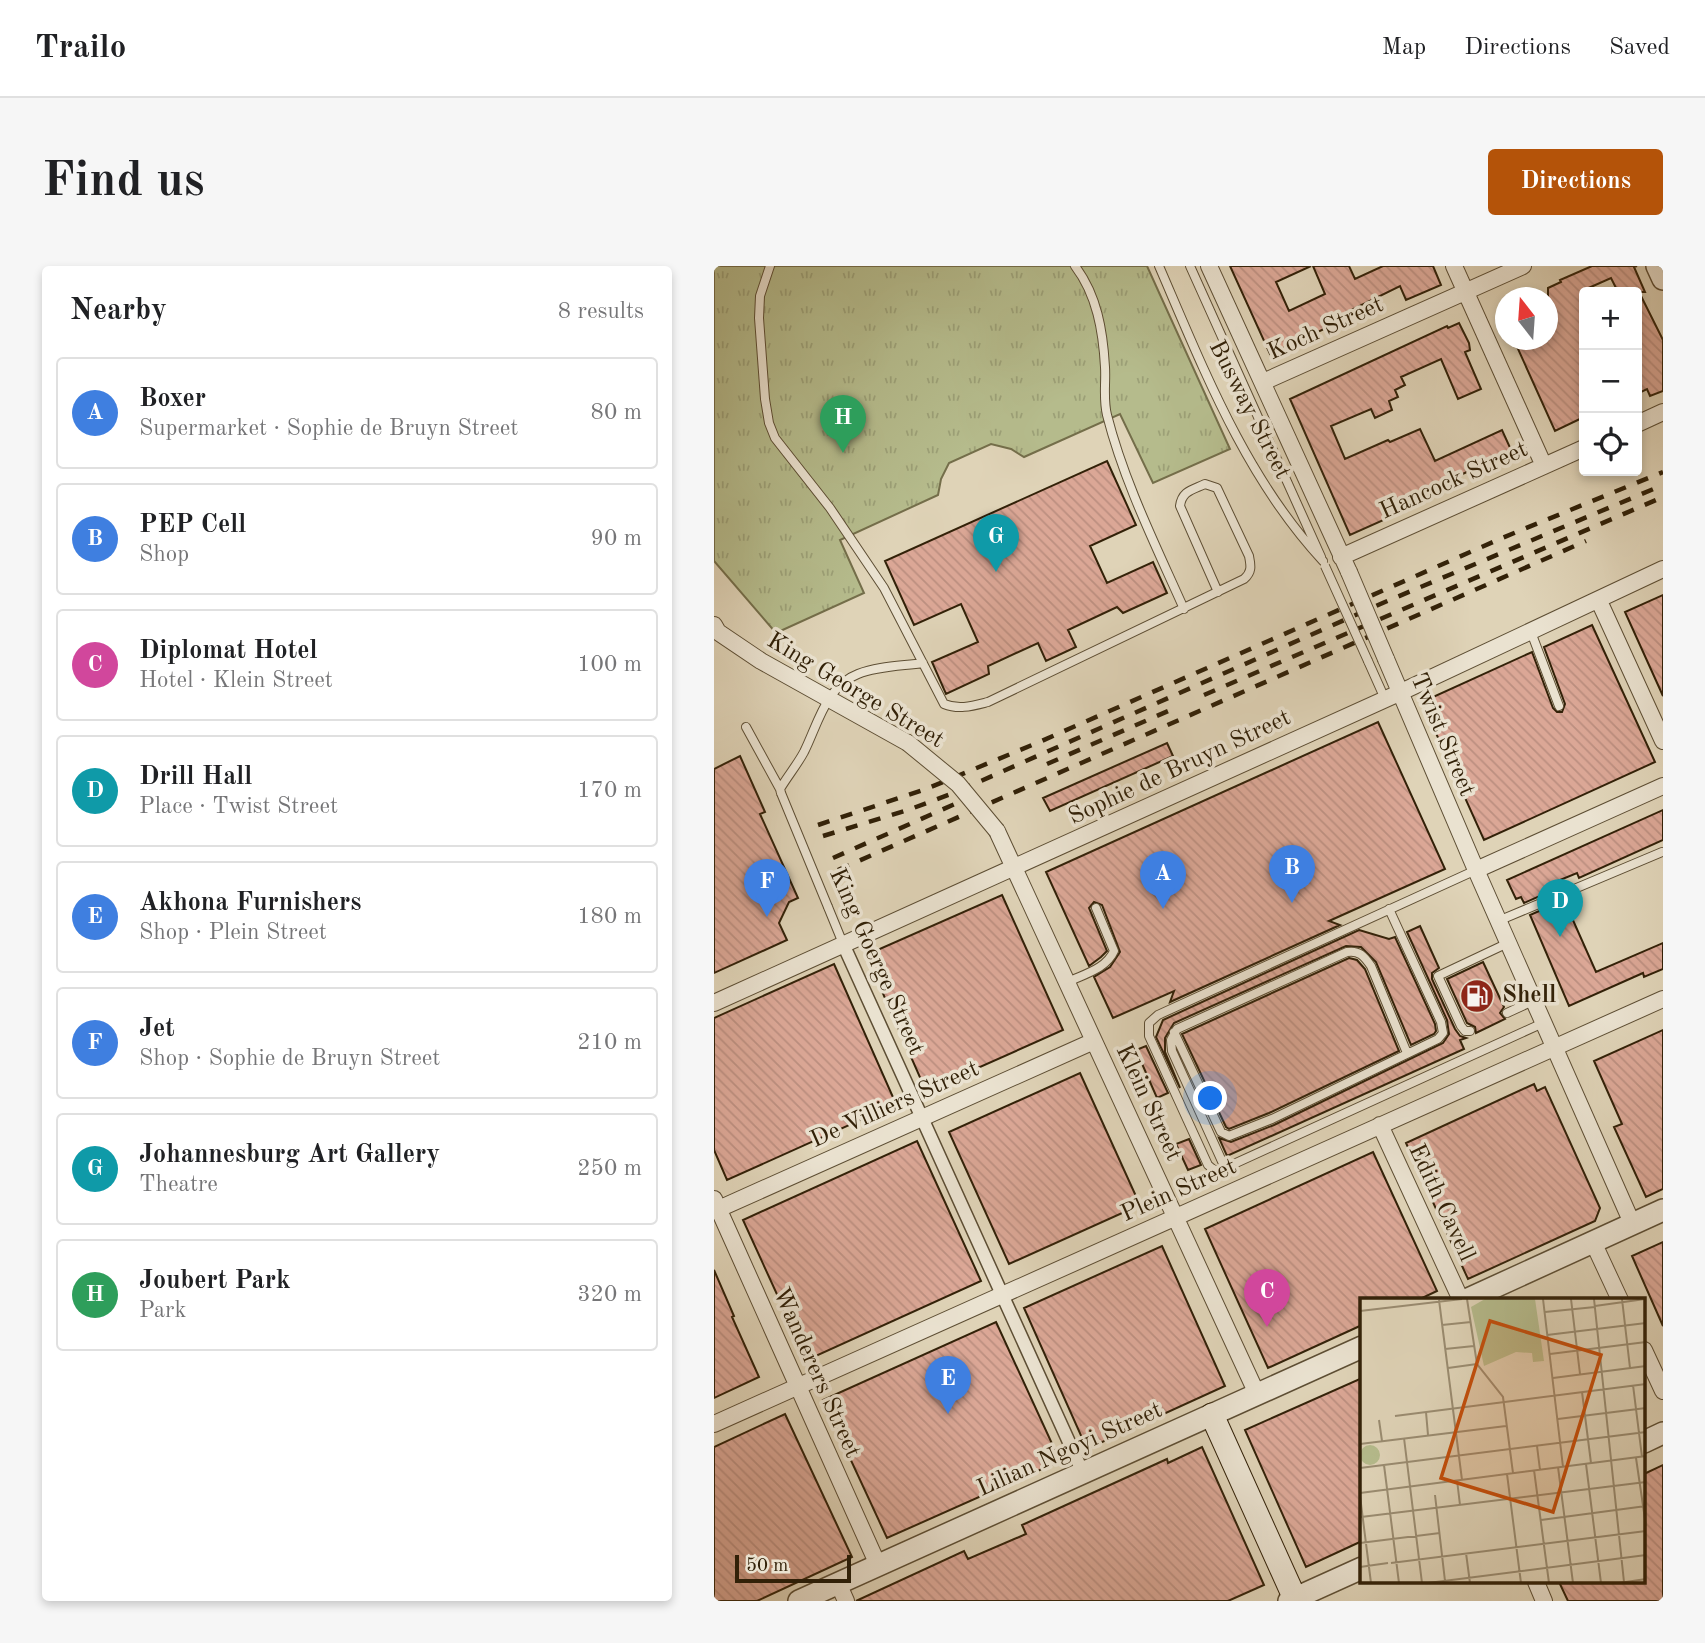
<!DOCTYPE html>
<html lang="en">
<head>
<meta charset="utf-8">
<style>
	body { margin:0; font-family:"Old Standard TT",serif; background:#f6f6f6; color:#202124 }
	.controls { position:absolute; right:21px; top:21px; display:grid; overflow:hidden; border-radius:7px; box-shadow:0 4px 10px #0003 }
	.controls button { width:63px; height:63px; display:grid; place-items:center; padding:0; border:0; border-bottom:2px solid #e0e0e0; background:#fff; color:#202124; font:35px sans-serif }
	.compass { position:absolute; left:781px; top:21px; width:63px; height:63px; border-radius:50%; background:#fff; box-shadow:0 4px 10px #0003; rotate:343deg }
	.scale { position:absolute; left:21px; bottom:18px; width:116px; box-sizing:border-box; padding-left:7px; border:4px solid #322108; border-top:0; font-size:19px; line-height:24px; white-space:nowrap; color:#322108; -webkit-text-stroke:5px #eae2d0; paint-order:stroke }
	.you { position:absolute; left:497px; top:833px; width:24px; height:24px; margin:-18px; border:5px solid #fff; border-radius:50%; background:#1a73e8; box-shadow:0 0 0 10px #1a73e833 }
	.badge { display:grid; place-items:center; width:46px; height:46px; border-radius:50%; background:#b45309; color:#fff; font-size:23px; font-weight:700 }
	.pin { position:absolute; translate:-50% -58px; filter:drop-shadow(0 2px 4px #0008) }
	.pin::after { content:''; position:absolute; top:37px; width:24px; height:21px; background:inherit; clip-path:polygon(0 0,100% 0,50% 100%) }
	.list { margin:0; padding:0; list-style:none }
	h2 { display:flex; justify-content:space-between; align-items:center; height:91px; margin:0; padding:0 28px; font-size:30px }
	h2 small { font-size:23px; font-weight:400; color:#757577 }
	.list li { display:grid; grid-template-columns:46px 1fr auto; gap:21px; align-items:center; box-sizing:border-box; height:112px; margin:0 14px 14px; padding:0 14px; border:2px solid #e0e0e0; border-radius:7px }
	.list b { display:block; font-size:26px; white-space:nowrap }
	.list p { margin:0; font-size:23px; white-space:nowrap; color:#757577 }
	.list em { font-size:23px; font-style:normal; color:#757577 }
	.icon { flex:none; width:38px; height:38px; fill:none; stroke:currentColor; stroke-width:2; stroke-linecap:round; stroke-linejoin:round }
	.map { position:relative; flex:none; width:949px; height:1335px; overflow:hidden; border-radius:7px }
	header { display:flex; align-items:center; gap:42px; box-sizing:border-box; height:98px; padding:0 35px; background:#fff; border-bottom:2px solid #e0e0e0 }
	header strong { font-size:33px }
	nav { display:flex; gap:38px; margin-inline-start:auto; font-size:24px }
	.intro { display:flex; align-items:center; justify-content:space-between; box-sizing:border-box; height:168px; padding:0 42px }
	h1 { margin:0; font-size:49px }
	.button { padding:18px 32px; border-radius:7px; background:#b45309; color:#fff; font-size:24px; font-weight:700 }
	main { display:flex; gap:42px; padding:0 42px }
	aside { flex:1; background:#fff; border-radius:7px; box-shadow:0 4px 10px #0003 }
	.map>svg:first-child { display:block }
	.park { fill:url(#park-tufts); stroke:#746e4a; stroke-width:2 }
	.building { fill:url(#building-back-hatch); stroke:#322108; stroke-width:2 }
	.lines { fill:none; stroke-linecap:round; stroke-linejoin:round }
	.service-casing { stroke:#5d4e34; stroke-width:10 }
	.pedestrian-casing { stroke:#5d4e34; stroke-width:15 }
	.minor-casing { stroke:#5d4e34; stroke-width:18 }
	.tertiary-casing { stroke:#5d4e34; stroke-width:24 }
	.secondary-casing { stroke:#322108; stroke-width:25 }
	.service { stroke:#eae2d0; stroke-width:8 }
	.pedestrian { stroke:#eae2d0; stroke-width:12 }
	.minor { stroke:#eae2d0; stroke-width:16 }
	.tertiary { stroke:#eae2d0; stroke-width:21 }
	.secondary { stroke:#eae2d0; stroke-width:23 }
	.rail { stroke:#322108; stroke-width:4.5; stroke-dasharray:12 12; stroke-linecap:butt }
	.service-bridge-casing { stroke:#5d4e34; stroke-width:10; stroke-linecap:butt }
	.minor-bridge-casing { stroke:#5d4e34; stroke-width:18; stroke-linecap:butt }
	.service-bridge { stroke:#eae2d0; stroke-width:8 }
	.minor-bridge { stroke:#eae2d0; stroke-width:16 }
	.labels { text-anchor:middle; dominant-baseline:central; stroke-width:7; stroke-linejoin:round; paint-order:stroke }
	.street-label { font-size:24px; fill:#322108; stroke:#eae2d0 }
	.poi-label { font-size:24px; font-weight:bold; fill:#322108; stroke:#eae2d0; text-anchor:start }
	.inset-road { fill:none; stroke:#9a8c71; stroke-width:2 }
	.view { fill:#c44e0b; fill-opacity:0.15; stroke:#c44e0b; stroke-width:3.5 }
	.inset-edge { fill:none; stroke:#322108; stroke-width:3.5 }
</style>
</head>
<body>
<header>
<strong>Trailo</strong>
<nav><a>Map</a><a>Directions</a><a>Saved</a></nav>
</header>
<div class="intro"><h1>Find us</h1><a class="button">Directions</a></div>
<main>
<aside>
<h2>Nearby<small>8 results</small></h2>
<ul class="list">
<li><span class="badge" style="background:#3f7fe0">A</span><div><b>Boxer</b><p>Supermarket · Sophie de Bruyn Street</p></div><em>80 m</em></li>
<li><span class="badge" style="background:#3f7fe0">B</span><div><b>PEP Cell</b><p>Shop</p></div><em>90 m</em></li>
<li><span class="badge" style="background:#d1479c">C</span><div><b>Diplomat Hotel</b><p>Hotel · Klein Street</p></div><em>100 m</em></li>
<li><span class="badge" style="background:#0f9aa8">D</span><div><b>Drill Hall</b><p>Place · Twist Street</p></div><em>170 m</em></li>
<li><span class="badge" style="background:#3f7fe0">E</span><div><b>Akhona Furnishers</b><p>Shop · Plein Street</p></div><em>180 m</em></li>
<li><span class="badge" style="background:#3f7fe0">F</span><div><b>Jet</b><p>Shop · Sophie de Bruyn Street</p></div><em>210 m</em></li>
<li><span class="badge" style="background:#0f9aa8">G</span><div><b>Johannesburg Art Gallery</b><p>Theatre</p></div><em>250 m</em></li>
<li><span class="badge" style="background:#2e9e5b">H</span><div><b>Joubert Park</b><p>Park</p></div><em>320 m</em></li>
</ul>
</aside>
<div class="map">
<svg width="949" height="1335" viewBox="0 0 949 1335">
	<defs>
		<pattern id="park-tufts" width="24" height="20" patternUnits="userSpaceOnUse" patternTransform="scale(1.75)"><rect width="24" height="20" fill="#b5bb8c"/><path d="M3 7l-1-3M5 7V3M7 7l1-3M15 17l-1-3M17 17v-4M19 17l1-3" fill="none" stroke="#9ca077"/></pattern>
		<pattern id="building-back-hatch" width="6" height="6" patternUnits="userSpaceOnUse" patternTransform="scale(1.75)"><rect width="6" height="6" fill="#dba796"/><path d="M-1 5l2 2M0 0l6 6M5-1l2 2" fill="none" stroke="#bc8f80"/></pattern>
	</defs>
	<rect width="100%" height="100%" fill="#dfd3b7"/>
	<filter id="stains"><feTurbulence type="fractalNoise" baseFrequency=".00286" numOctaves="4"/><feColorMatrix values="0 0 0 0 .2 0 0 0 0 .09 0 0 0 0 .02 0 0 0 .5 -.17"/></filter>
	<radialGradient id="worn" r=".72"><stop offset=".6" stop-color="#630" stop-opacity="0"/><stop offset="1" stop-color="#630" stop-opacity=".3"/></radialGradient>
	<path class="park" d="M0,0h433l83,183 -77,34 -33,-69 -96,43 -13,-8 -20,-5 -42,19 -8,16 -3,16 -98,45 24,53 -88,40 -62,-72z"/>
	<path class="building" d="M516,0h81l-35,16 13,29 36,-17 -12,-28h36l6,13 28,-13h50l8,19 -35,15 -6,-14 -67,33 2,5 -65,30z
		M878,0h45l-3,1 11,25h-6l24,48v51l-13,5 -3,-7 -10,5v-102h-19l-7,-14 -27,12v127l-29,14 -41,-91h34v-52l13,-6 -1,-2z
		M745,57l10,20 1,7 -5,2 16,37 -23,10 -17,-40 -40,18 4,8 -10,5 3,7 -9,4 3,9 -17,8 -4,-9 -40,17 14,33 43,-19 2,2 30,-13 15,32 67,-31 10,22 -99,44 4,9 -67,30 -60,-136 157,-73 1,2z
		M393,195l29,64 -46,21 17,37 46,-21 14,31 -44,20 -6,-6 -49,23 8,17 -30,14 -8,-18 -50,23 1,8 -43,20 -14,-32 46,-20 -17,-38 -47,21 -29,-64z
		M949,329v101l-38,-84z
		M878,359l63,137 -171,78 -62,-138 110,-50 21,56 4,4h5l3,-8 -21,-57z
		M664,456l67,147 -116,52 11,4 -170,77 4,-11 -61,27 -19,-41 16,-10 10,-15 -18,-47 -8,-3 -5,6 18,43 -6,6 -12,9 -43,-94z
		M453,477l6,13 -123,55 -7,-13z
		M26,490l25,56 -5,2 38,84 -9,4 -10,21 8,17 -73,33v-204z
		M949,544v30l-84,38 -2,-5 -22,9 3,6 -34,15 -3,-6 -5,2 -9,-19z
		M288,629l61,135 -137,61 -60,-136z
		M850,634l32,72 67,-29v26l-19,8 -1,-4 -74,33 -39,-91z
		M706,660l19,42 -7,5v6l23,50 5,7 6,2 -6,2 4,9 -237,107 -8,-18 12,4 43,-17 169,-82 6,-9 -2,-14 -40,-88z
		M645,664l30,9 6,-2 40,87 1,7 -2,3 -23,11 -35,-83 -15,-15 -15,-1 -172,77 -9,15v14l15,36 -24,-51 7,-17z
		M635,692l8,2 8,9 34,82 -130,62 -40,16 -3,-2 -44,-93z
		M769,696l21,45 -4,6 5,6 -29,14 -1,-6 -8,-4 -20,-44z
		M120,698l62,140 -169,76 -13,-30v-132z
		M949,764v159l-17,8 -32,-70 8,-3 -28,-63z
		M432,780l22,47 -11,5 -21,-48z
		M366,807l60,132 -131,59 -60,-132z
		M820,818l3,7 8,-4 55,121 -5,13 -127,58 -62,-136z
		M475,873l12,26 -13,5 -12,-26z
		M203,875l64,140 -174,79 -64,-140z
		M659,886l64,139 -19,9h-56v25l-94,43 -63,-139z
		M949,976v84l-31,-70z
		M448,980l63,140 -138,63 -63,-141z
		M0,1004l20,46 -2,1 27,60 -45,21z
		M282,1056l64,139 -173,77 -64,-138z
		M648,1112v163l-56,26 -61,-137z
		M71,1148l67,143 -95,44h-43v-154z
		M488,1181l62,138 -36,16h-372l108,-50 4,8 58,-25 -4,-9 145,-66 1,4z
		M949,1199v136h-95l-9,-19h85v-108z"/>
	<g class="lines">
		<g class="service-casing">
			<path id="service" d="M56,0l-10,30 -1,22 6,81 4,24 6,15 55,70 54,80 60,116c15,6 28,2 44,-2l256,-123c8,-7 7,-13 5,-23l-32,-68 -12,-4c-13,6 -23,7 -25,22l38,86
				M361,0c22,29 28,65 30,101 1,16 -2,32 2,48 17,67 49,131 77,194
				M445,0c45,104 86,211 164,295
				M476,0l131,291
				M817,366l28,74
				M654,395l17,38
				M32,461l34,62
				M67,527l-1,-4c7,-12 17,-24 24,-37 14,-28 22,-66 54,-78 20,-8 44,-8 65,-11
				M762,604l-318,145 -9,8v13l59,129 6,5 11,-2 318,-145
				M114,641l16,39
				M784,655l164,-69
				M354,716c16,-8 38,-13 46,-31l-18,-43
				M793,747l26,-12
				M756,765h-5l-4,-5 -23,-50 70,-33
				M460,766l47,100 8,4 43,-17 166,-80 5,-6 -2,-11 -52,-113
				M511,902l-53,-117 -1,-11 6,-11 170,-77c12,-2 17,4 24,14l36,87"/>
		</g>
		<g class="pedestrian-casing">
			<path id="pedestrian" d="M130,680l239,527"/>
		</g>
		<g class="minor-casing">
			<path id="minor" d="M495,0l140,306
				M740,0l90,200
				M549,116l260,-116
				M923,158l26,-12
				M627,291l243,-109
				M885,335l64,140
				M0,359l4,7 43,29 147,82
				M672,393l90,211 156,353
				M283,565l260,563
				M762,604l187,-84
				M0,737l685,-310 264,-124
				M666,859l81,175
				M0,933l164,366
				M0,945l380,-170
				M879,976l27,58
				M930,1084l19,41
				M0,1158l949,-425
				M822,1316l8,19
				M124,1317l8,18"/>
		</g>
		<g class="tertiary-casing">
			<path id="tertiary" d="M943,0l6,13
				M752,1034l197,-90
				M930,1176l19,-9
				M85,1335l563,-254
				M575,1335l73,-33"/>
		</g>
		<g class="secondary-casing">
			<path id="secondary" d="M498,1149l84,186"/>
		</g>
		<use href="#service" class="service"/>
		<use href="#pedestrian" class="pedestrian"/>
		<use href="#minor" class="minor"/>
		<use href="#tertiary" class="tertiary"/>
		<use href="#secondary" class="secondary"/>
		<path class="rail" d="M490,429l459,-198
			M333,498l128,-56
			M104,559l108,-36 111,-46 465,-205 161,-66
			M109,570l85,-26 48,-18 429,-190 278,-117
			M119,592l149,-66
			M124,604l748,-329"/>
		<g class="service-bridge-casing">
			<path id="service-bridge" d="M611,300l43,95
				M67,527l47,114"/>
		</g>
		<g class="minor-bridge-casing">
			<path id="minor-bridge" d="M635,306l37,87
				M194,477l50,41 39,47"/>
		</g>
		<use href="#service-bridge" class="service-bridge"/>
		<use href="#minor-bridge" class="minor-bridge"/>
	</g>
	<defs>
		<g id="fuel-disc" transform="scale(1.75)"><circle r="9.5" fill="#8f2418" stroke="#eae2d0"/><path d="M-5.5-6h7V0h2V4h1.3V-2.5L3-4.5l.8-.8L6-3V5H2.5V1h-1V6h-7ZM-4.2-4.7v3.2H.2V-4.7Z" fill="#fff"/></g>
	</defs>
	<g fill-rule="evenodd">
		<use href="#fuel-disc" x="763" y="730"/>
	</g>
	<g class="labels">
		<g class="street-label">
			<text transform="translate(612 63) rotate(-24)">Koch Street</text>
			<text transform="translate(535 144) rotate(63)">Busway Street</text>
			<text transform="translate(740 215) rotate(-24)">Hancock Street</text>
			<text transform="translate(141 425) rotate(31)">King George Street</text>
			<text transform="translate(728 469) rotate(67)">Twist Street</text>
			<text transform="translate(466 502) rotate(-25)">Sophie de Bruyn Street</text>
			<text transform="translate(162 696) rotate(66)">King Goerge Street</text>
			<text transform="translate(434 837) rotate(65)">Klein Street</text>
			<text transform="translate(181 839) rotate(-24)">De Villiers Street</text>
			<text transform="translate(465 925) rotate(-24)">Plein Street</text>
			<text transform="translate(727 937) rotate(65)">Edith Cavell</text>
			<text transform="translate(102 1107) rotate(66)">Wanderers Street</text>
			<text transform="translate(356 1184) rotate(-24)">Lilian Ngoyi Street</text>
		</g>
		<g class="poi-label">
			<text x="788" y="730">Shell</text>
		</g>
	</g>
	<g transform="translate(646 1032)">
		<rect width="285" height="285" fill="#dfd3b7"/>
		<path d="M125,1h50l9,62 -11,1 -1,-9 -16,-1 -32,14 -13,-59zM0 157a10 10 0 1 1 20 0a10 10 0 1 1-20 0Z" fill="#b5bb8c"/>
		<path class="inset-road" d="M107,1l10,65 26,33 10,76M183,1l20,168M211,1l9,75M234,1l30,283M262,1l8,69M79,2l23,180M235,8l50,-7M0,13l102,-12M185,14l50,-5M82,27l29,-3M187,37l99,-12M85,51l29,-3M190,56l96,-12M88,70l29,-4M193,80l93,-12M273,87l9,72M222,94l9,71M66,114l2,23M35,118l251,-32M198,121l88,-11M19,122l3,21M44,140l18,145M0,146l146,-18M177,148l3,24M276,160l10,68M226,166l15,119M24,167l15,118M198,169l15,116M0,170l286,-36M174,172l15,113M147,176l14,109M97,182l3,25M0,195l286,-37M75,197l10,86M0,198l11,87M1,219l285,-35M181,222l105,-14M0,245l80,-10M106,255l4,30M31,265l255,-32M0,269l28,-4M68,285l218,-28M259,285l27,-4"/>
		<path class="view" d="M130,23l111,34 -48,157 -112,-34z"/>
		<rect width="285" height="285" class="inset-edge"/>
	</g>
	<rect width="100%" height="100%" filter="url(#stains)"/>
	<rect width="100%" height="100%" fill="url(#worn)"/>
</svg>
<div class="controls">
<button>+</button>
<button>−</button>
<button><svg class="icon" aria-label="locate" viewBox="0 0 24 24"><circle cx="12" cy="12" r="6"/><path d="M12 2v4M12 18v4M2 12h4M18 12h4"/></svg></button>
</div>
<svg class="compass" viewBox="-18 -18 36 36"><path d="M0-13l5 13h-10z" fill="#e53935"/><path d="M0 13l5-13h-10z" fill="#757577"/></svg>
<div class="scale">50 m</div>
<div class="you"></div>
<div class="pin badge" style="left:449px;top:643px;background:#3f7fe0">A</div>
<div class="pin badge" style="left:578px;top:637px;background:#3f7fe0">B</div>
<div class="pin badge" style="left:553px;top:1061px;background:#d1479c">C</div>
<div class="pin badge" style="left:846px;top:671px;background:#0f9aa8">D</div>
<div class="pin badge" style="left:234px;top:1148px;background:#3f7fe0">E</div>
<div class="pin badge" style="left:53px;top:651px;background:#3f7fe0">F</div>
<div class="pin badge" style="left:282px;top:306px;background:#0f9aa8">G</div>
<div class="pin badge" style="left:129px;top:187px;background:#2e9e5b">H</div>
</div>
</main>
</body>
</html>
